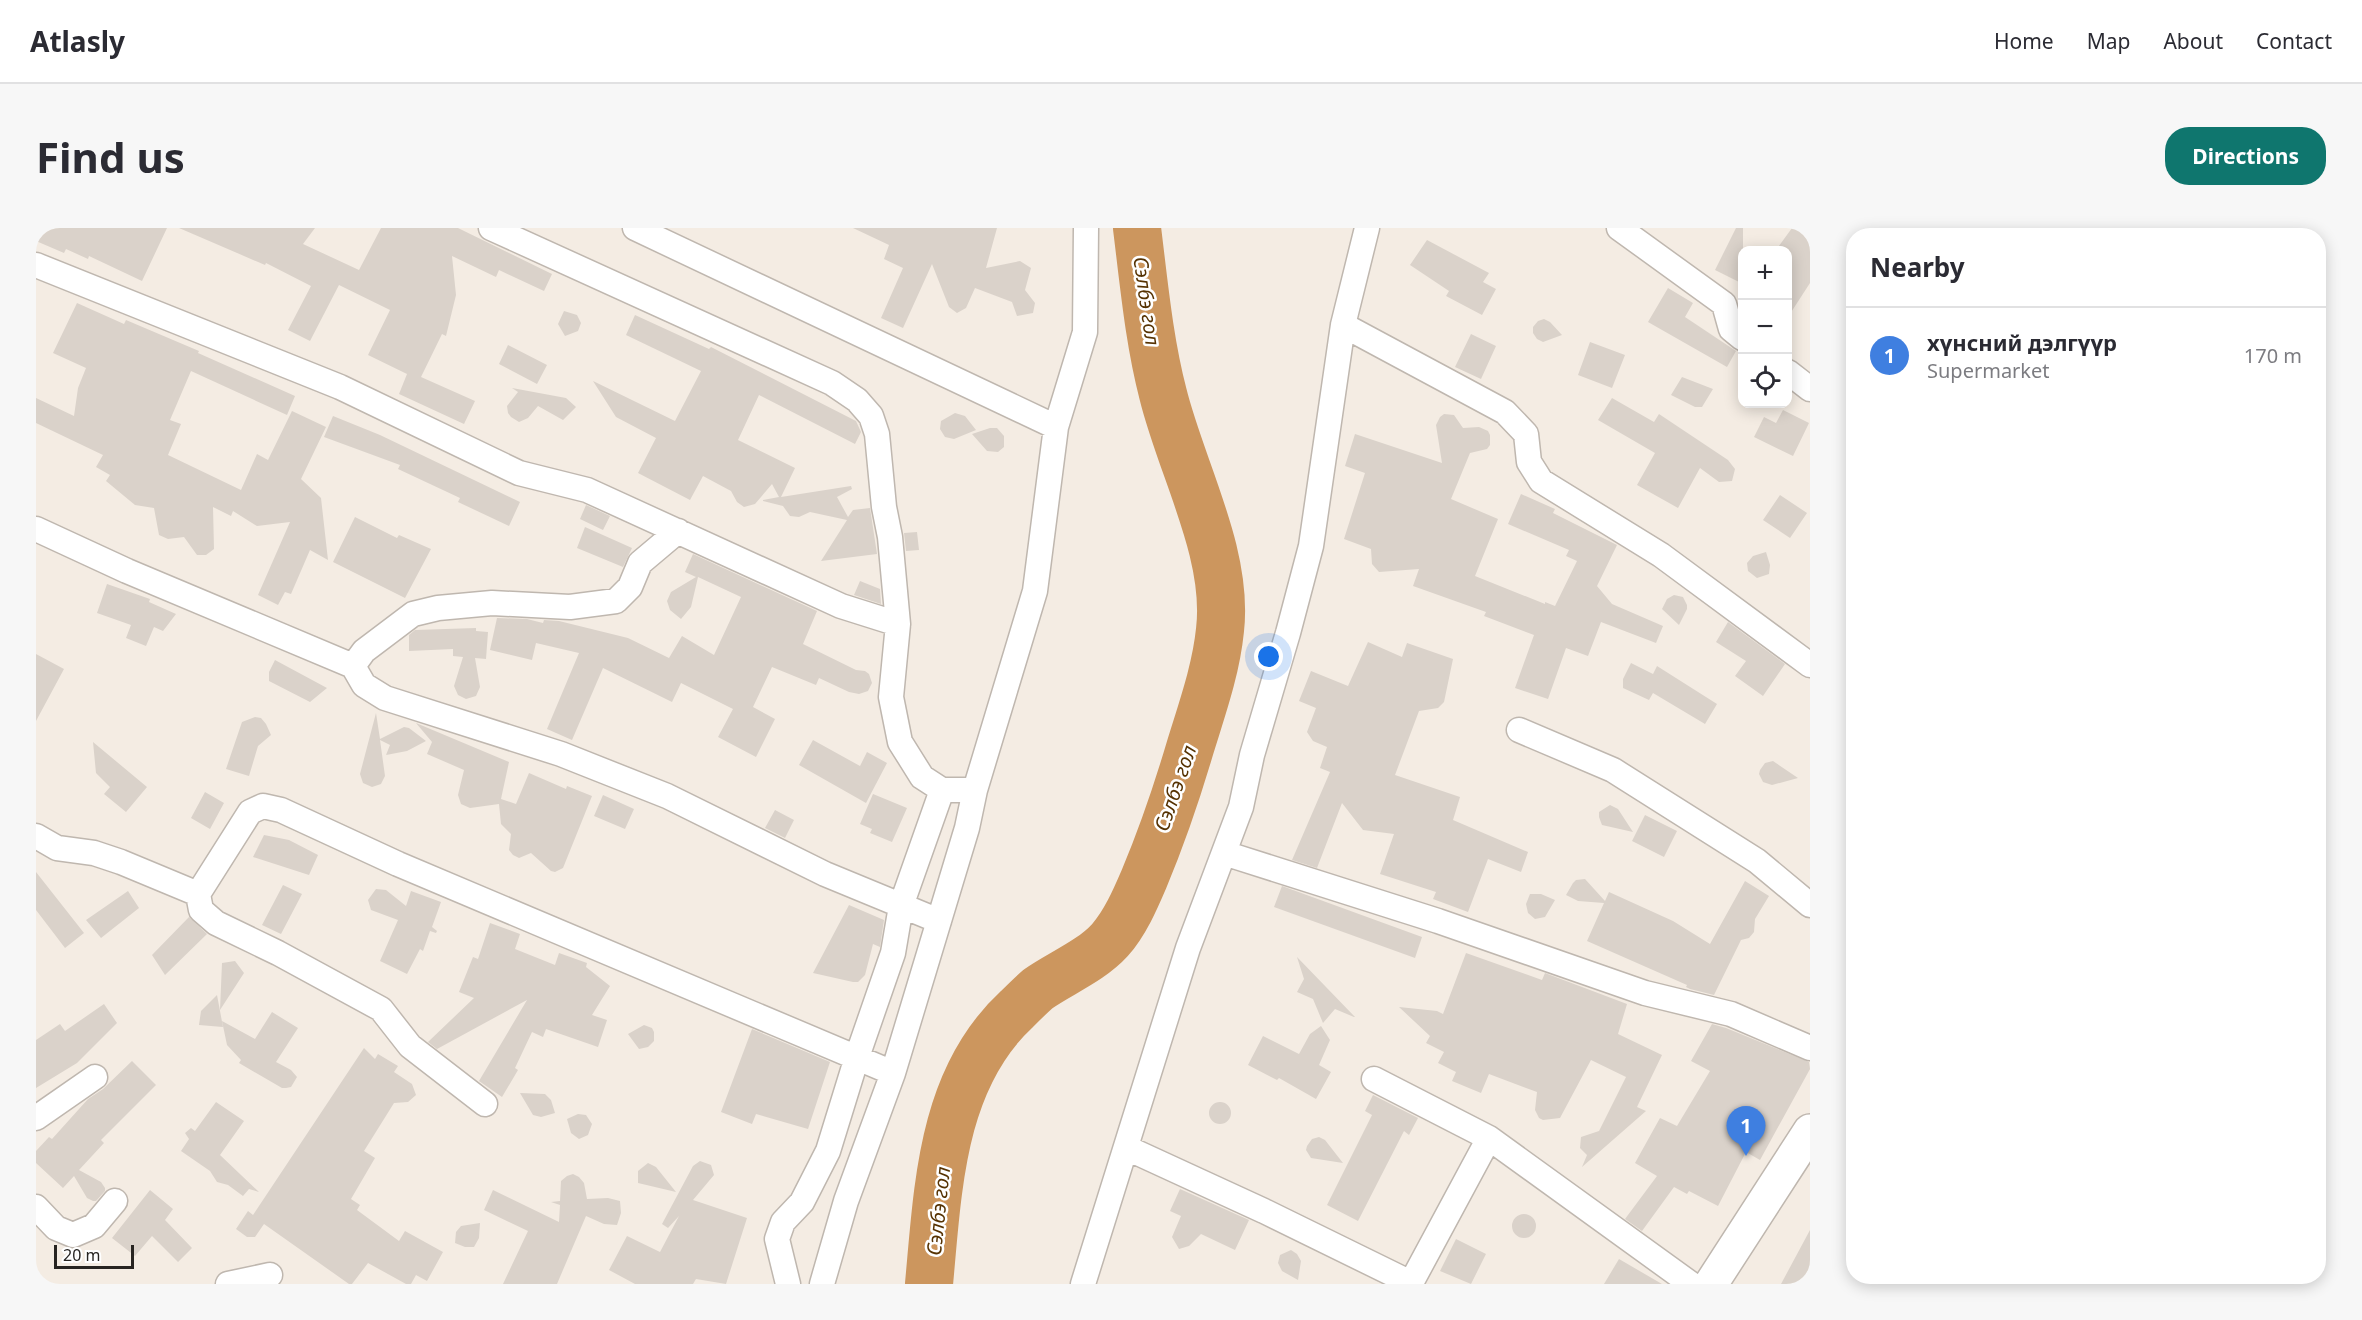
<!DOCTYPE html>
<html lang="en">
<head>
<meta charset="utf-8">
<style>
	body { margin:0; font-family:"Noto Sans",sans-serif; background:#f7f7f7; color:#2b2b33 }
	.controls { position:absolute; right:18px; top:18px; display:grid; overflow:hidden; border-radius:12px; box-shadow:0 3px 15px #0003 }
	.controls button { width:54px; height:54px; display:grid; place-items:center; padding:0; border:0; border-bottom:2px solid #e1e1e2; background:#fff; color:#2b2b33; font:30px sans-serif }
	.scale { position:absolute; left:18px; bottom:15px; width:80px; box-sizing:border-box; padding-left:6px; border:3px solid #272421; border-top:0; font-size:16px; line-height:21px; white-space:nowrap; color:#272421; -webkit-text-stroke:4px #fff; paint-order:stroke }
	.you { position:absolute; left:1233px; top:429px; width:21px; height:21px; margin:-15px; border:4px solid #fff; border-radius:50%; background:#1a73e8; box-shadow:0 0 0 9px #1a73e833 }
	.badge { display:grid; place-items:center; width:39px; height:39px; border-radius:50%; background:#0f766e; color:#fff; font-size:20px; font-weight:700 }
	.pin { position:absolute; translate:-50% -50px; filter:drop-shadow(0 2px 3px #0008) }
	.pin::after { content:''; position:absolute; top:32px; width:21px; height:18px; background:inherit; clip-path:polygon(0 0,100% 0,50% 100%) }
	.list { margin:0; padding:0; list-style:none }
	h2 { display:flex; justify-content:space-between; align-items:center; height:78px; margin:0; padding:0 24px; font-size:26px }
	h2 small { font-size:20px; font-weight:400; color:#7c7c81 }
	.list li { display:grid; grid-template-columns:39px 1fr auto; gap:18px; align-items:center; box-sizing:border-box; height:96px; padding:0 24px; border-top:2px solid #e1e1e2 }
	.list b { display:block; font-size:22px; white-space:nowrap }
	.list p { margin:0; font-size:20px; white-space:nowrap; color:#7c7c81 }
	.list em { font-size:20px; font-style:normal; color:#7c7c81 }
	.icon { flex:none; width:33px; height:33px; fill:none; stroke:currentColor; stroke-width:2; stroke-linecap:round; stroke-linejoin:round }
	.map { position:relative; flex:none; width:1774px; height:1056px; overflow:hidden; border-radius:24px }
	header { display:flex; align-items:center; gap:36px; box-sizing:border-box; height:84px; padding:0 30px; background:#fff; border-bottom:2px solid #e1e1e2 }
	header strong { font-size:28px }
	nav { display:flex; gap:33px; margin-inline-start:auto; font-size:21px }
	.intro { display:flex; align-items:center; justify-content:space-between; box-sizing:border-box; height:144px; padding:0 36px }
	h1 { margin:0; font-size:42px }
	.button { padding:15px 27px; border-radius:24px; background:#0f766e; color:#fff; font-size:21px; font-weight:700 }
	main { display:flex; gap:36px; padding:0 36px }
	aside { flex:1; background:#fff; border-radius:24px; box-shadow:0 3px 15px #0003 }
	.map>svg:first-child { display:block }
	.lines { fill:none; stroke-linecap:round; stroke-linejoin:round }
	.river { stroke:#cc965e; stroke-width:48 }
	.building { fill:#dad2ca }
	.minor-casing { stroke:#bfb7af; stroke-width:27 }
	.secondary-casing { stroke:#bfb7af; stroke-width:36 }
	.minor { stroke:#fff; stroke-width:24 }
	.secondary { stroke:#fff; stroke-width:33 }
	.labels { text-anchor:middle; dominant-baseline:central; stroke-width:5; stroke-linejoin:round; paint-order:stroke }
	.water-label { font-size:20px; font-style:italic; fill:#563202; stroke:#fff }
</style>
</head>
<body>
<header>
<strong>Atlasly</strong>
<nav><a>Home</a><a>Map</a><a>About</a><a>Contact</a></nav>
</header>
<div class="intro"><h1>Find us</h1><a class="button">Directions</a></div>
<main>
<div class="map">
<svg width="1774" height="1056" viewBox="0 0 1774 1056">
	<rect width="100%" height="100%" fill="#f4ece3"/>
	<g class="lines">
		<path class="river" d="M893,1056c9,-96 12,-205 88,-275 7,-7 14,-14 21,-20 23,-16 53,-28 72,-49 15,-17 25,-40 34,-61 18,-43 33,-87 46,-131 12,-39 26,-78 30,-118 9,-77 -39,-162 -57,-236 -14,-54 -19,-110 -26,-166"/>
	</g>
	<path class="building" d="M0,0h131l-25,53 -53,-25 -1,3 -22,-10 -2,4 -28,-12z
		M143,0h136l-12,16 56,26 22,-42h77l94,46 -8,17 -45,-21 -3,7 -44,-21 4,39 -10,41 -4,-2 -21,43 54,24 -11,23 -65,-30 8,-20 -39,-19 22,-45 -51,-25 -29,56 -22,-11 23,-44 -45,-23 -1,2z
		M817,0h144l-11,40 34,-7 11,7 -6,22 10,13 -2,10 -16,3 -5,-14 -37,-14 -9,20 -9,5 -8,-6 -17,-43 -29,64 -22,-10 22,-50 -19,-9 5,-14z
		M1700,0h7v56l-28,-14z
		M1756,0h18v55l-22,34v-67h-12z
		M1391,12l62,33 -6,9 13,7 -14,26 -36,-19 3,-5 -39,-26z
		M1632,60l25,15 -8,14 51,34 -9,16 -79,-45z
		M41,75l47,21 2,-4 73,31 -1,2 97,43 -8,19 -96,-44 -21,49 11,4 -13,31 73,35 16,-36 11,6 24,-49 34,16 -25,52 20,19 7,62 -18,-10 -19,44 -6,-2 -7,13 -20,-10 32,-73 -33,4 -24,-15 -2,5 -18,-9 1,42 -8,6h-9l-13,-18 -16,2 -9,-4 -5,-27 -19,-3 -29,-24 4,-6 -14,-8 7,-12 -67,-32v-25l38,18 4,-28 8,-20 -33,-15z
		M528,83l13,4 4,8 -3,8 -13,5 -7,-12z
		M599,87l74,34 2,-2 145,74 5,11 -6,12 -96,-49 -21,45 57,28 -14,29 70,-11 1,3 -15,8 11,20 5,-7 17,-2 7,46 -56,7 26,-41 -37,-8 -11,5 -9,-1 -7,-10 -20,-5v-1l16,-3 -7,-13 -17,20 -11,3 -7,-5 -6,-11 -28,-15 -13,24 -52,-27 18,-35 -40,-21 -23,-36 82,40 26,-50 -75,-36z
		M1508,91l6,3 12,13 -19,7 -6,-3 -4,-6v-6l5,-6z
		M1435,106l25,12 -15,33 -26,-12z
		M1554,114l35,13 -13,33 -34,-13z
		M472,117l39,20 -10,19 -38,-20z
		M1646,149l31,12 -11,18h-7l-24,-12z
		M476,160l54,10 10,9 -13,13 -25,-14 -10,12 -9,4 -8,-5 -3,-4 -1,-7 11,-14z
		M1576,170l42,24 5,-8 69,46 7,9 -3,12 -13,1 -19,-14 -22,40 -41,-23 18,-32 -57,-33z
		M1747,182l26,13 -16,33 -39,-19 10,-20 12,6z
		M919,185l10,3 11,14 -22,9 -9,-2 -5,-8 1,-8z
		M1408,186l10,1 9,13 16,-1 9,4 2,4v10l-3,4 -17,4 -19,46 47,20 -23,57 70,28v-2l10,4 22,-45 -11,-5 3,-6 -61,-26 13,-30 34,15 -2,4 64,32 -20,41 15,18 51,22 -7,17 -55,-21 -13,34 -22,-8 -18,51 -33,-11 19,-53 -50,-19 2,-4 -73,-26 6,-17 -40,3 -7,-8 -1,-15 -27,-10 21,-66 -20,-7 10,-32 87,29 -6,-38 4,-8z
		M297,188l47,19 140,67 -11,24 -51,-24 2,-4 -62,-29 2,-4 -76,-28z
		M954,200h7l7,8v11l-6,5 -11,-1 -15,-17z
		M1744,267l27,18 -17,25 -27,-18z
		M550,277l24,11 -7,14 -23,-11z
		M319,289l42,21 2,-3 32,14 -26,49 -72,-36z
		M549,299l47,21 -9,19 -46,-19z
		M881,304l2,18 -13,1 -2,-18z
		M1730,324l4,13 -1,9 -12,4 -9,-7 -1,-8 6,-7z
		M657,326l124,57 -14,33 53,26 9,1 4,3 3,9 -4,8 -9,3 -10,-2 -30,-14 -3,7 -44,-18 -19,40 22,12 -19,38 -38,-20 15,-28 -52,-26 -9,19 -69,-34 -31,72 -25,-11 32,-76 -43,-10 -4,17 -42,-10 7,-32 30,1 16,4 1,-3 15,1 69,17 41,20 13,-22 32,19 27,-58 -43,-20 -7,30 -10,12 -11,-9 -3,-9 4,-9 25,-15 -11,-5z
		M824,353l20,8 1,15 -27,-9z
		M71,356l43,15 -1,3 27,12 -13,17 -9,-4 -8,19 -20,-8 5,-13 -34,-12z
		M1638,367l9,2 4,8v4l-8,16 -17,-16 5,-10z
		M1692,394l57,42 -22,32 -28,-20 11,-15 -30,-19z
		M440,400v3l12,1 -2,27 -11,-1 5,29 -4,9 -10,3 -8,-4 -4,-9 9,-29 -10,-1v-7l-44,2v-16l6,-5z
		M1332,414l34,15 5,-14 46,16 -9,43 -6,6 -19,3 -24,64 65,22 -7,23 75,32 -7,20 -33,-13 -20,53 -35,-13 3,-7 -56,-18 14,-40 -31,-4 -21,-27 -25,65 -25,-8 38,-88 -10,-4 7,-21 -14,-6 -6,-9 9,-24 -17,-7 12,-30 37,15z
		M0,426l28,15 -28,52z
		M239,432l52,28 -17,14 -41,-21v-9z
		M1595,435l22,11 4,-8 60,38 -12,20 -52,-31 -4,7 -26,-12v-9z
		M340,485l4,26 24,-12 5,1 17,13 -19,10 -21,4 4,-10 -10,-5 5,36 -4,8 -9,3 -9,-4 -3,-9z
		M219,489l6,1 5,6 5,11 -13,11 -9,30 -23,-7 16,-47z
		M380,495l93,39 -8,37 15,5 13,-31 37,16 1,-3 25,10 -29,72 -8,4 -4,-1 -20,-18 -12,5 -6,-3 -4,-5 2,-16 -10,-10 -2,-20 -29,4 -9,-4 -3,-9 6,-25 -37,-16 5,-12z
		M777,512l47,26 7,-14 20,11 -21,40 -67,-38z
		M57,514l54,45 -21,25 -22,-18 6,-7 -14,-14z
		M1737,533l25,17 -26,7 -9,-3 -4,-8 1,-4 5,-7z
		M169,564l19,11 -14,26 -19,-11z
		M837,566l34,14 -15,34 -22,-9 2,-4 -12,-5z
		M567,567l31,14 -9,20 -31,-13z
		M1574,577l8,4 15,23 -31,-7 -3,-8v-5z
		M739,582l19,10 -9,18 -20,-10z
		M1609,587l32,16 -13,26 -32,-16z
		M228,607l25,5 29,15 -9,20 -56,-18z
		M0,644l48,61 -19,15 -29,-38z
		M1549,651l20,22 4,-9 64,29 37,23 35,-63 24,15 -14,23 -1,13 -5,6 -8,2 -27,55 -24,-6 -4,-2 1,-2 -100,-44 17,-38 -26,-2 -12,-6 7,-12 3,-3z
		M247,657l19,9 -21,40 -19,-9z
		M1246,658l140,51 -7,21 -141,-51z
		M340,661l10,1 20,16 5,-15 30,11 -9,25 5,4 -1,2 -6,-2 -7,20 -3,-2 -13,25 -27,-13 18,-41 -27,-10 -3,-10z
		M92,663l11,17 -38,30 -15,-18z
		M1494,666h11l14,6 -10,17 -10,2 -7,-6 -2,-9z
		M813,677l35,15 -4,27 -7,-3 -8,31 -7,7h-5l-40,-9z
		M153,689l18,17 -42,41 -13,-20z
		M454,695l30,11 -5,15 40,16 4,-12 28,10 -1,4 24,19 -18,29 15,5 -9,27 -52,-18 -3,8 -11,-5 -17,36 3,2 -16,27 -23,-16 48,-81 -90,49 -9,-7 46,-44 -15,-6 14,-35 5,2z
		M1430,725l76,27 3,-7 82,31 -9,30 44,21 -25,52 9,4 -64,56 5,-12 -7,-7 1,-11 18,-6 27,-54 -35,-17 -31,58 -17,2 -4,-2 -4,-8 2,-18 -48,-18 -8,19 -29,-12 4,-9 -18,-9 6,-11 -18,-9 4,-7 -31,-29 38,4 6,3z
		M1261,729l58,60h-1l-19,-8 -12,14 -10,-24 -16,-7 7,-13z
		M199,733l9,12 -24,37 2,-47z
		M181,767l6,32 -24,-2 2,-14z
		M68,776l13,19 -40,40 -41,25v-48l24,-16 5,7z
		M236,784l26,16 -22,34 15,8 6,7 -6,10 -5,1h-4l-43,-25 2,-3 -14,-15 -5,-24 33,18z
		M1676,796l14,4 83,34 1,7 -50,91 -14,-8 -28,54 -29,-15 -2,3 -13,-7 -32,44 -17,-12 32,-43 -22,-13 25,-45 17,8 33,-55 -19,-10z
		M608,797l8,3 2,4v9l-6,6 -9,2 -11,-15z
		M1285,798l9,14 -11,25 12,7 -15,27 -37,-21 -2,2 -29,-15 15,-29 36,18 11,-20z
		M716,801l78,33 -22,67 -52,-15 -4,10 -31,-12z
		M328,820l11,11 3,-5 20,12 -4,6 18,12 4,11 -8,7 -14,1 -30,48 11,7 -24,41 9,6 -3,5 42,31 6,-10 38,21 -16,29 -11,-6 -5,9h-5l-38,-21 -16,21h-3l-85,-60 -9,13h-8l-11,-8 12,-18 5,4z
		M96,833l24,24 -55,55 3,3 -25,27 22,12 4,6v3l-9,10h-3l-6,-3 -13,-22 -11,12 -27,-25v-12l13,-14 3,2 36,-40 15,-10z
		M484,865l25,1 6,6 4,13 -14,4 -8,-2z
		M1337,867l45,23 -9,17 -5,-4 -46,90 -31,-16 45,-90 -7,-4z
		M1173 885a11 11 0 1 1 22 0a11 11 0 1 1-22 0Z
		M180,874l28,19 -24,34 39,37 -10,-3 -6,7 -15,-11 -11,-3 -7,-11 -29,-20 8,-12 -4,-6 6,-5 4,3z
		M542,886l8,1 6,9 -4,11 -9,4 -8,-6 -4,-14z
		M1283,909l6,3 18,23 -32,-5 -5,-8 1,-4 5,-7z
		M664,933l11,4 3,10 -21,25 54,18 -21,66 -30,-5 -3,5h-58l-26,-14 18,-34 33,16 19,-36 -11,12 -6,-4 31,-58z
		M612,935l8,4 20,25 -38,-9v-12z
		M537,946l6,3 5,6 3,16 21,-1 12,3 1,12 -4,12 -13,-1 -18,-8 -29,68h-54l25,-53 -44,-21 9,-20 66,32 1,-17 -9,-3 9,-1 1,-20 6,-5z
		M1144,961l69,31 -14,30 -34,-16 -12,12 -10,3 -7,-12 9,-21 -11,-5z
		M114,962l23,19 -8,11 27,28 -14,14 -26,-26 -17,20 -23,-18z
		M1476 998a12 12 0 1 1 24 0a12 12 0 1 1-24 0Z
		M444,995l-1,15 -5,9h-9l-10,-4 1,-11 5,-6z
		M1774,1002v54h-29z
		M1420,1011l30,15 -15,30 -31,-13z
		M1255,1022l6,4 4,7 -3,19 -16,-9 -4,-8 2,-8z
		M1583,1031l43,25h-58z"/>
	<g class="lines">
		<g class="minor-casing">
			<path id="minor" d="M455,0l341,155 25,17 14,16 6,18 7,73 6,30 8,87 -7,73 9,45 22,35 20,13h33l-8,38 -74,245 -47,128 -24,83
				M599,0l421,199
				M1583,0l105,76 7,25 11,9
				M0,37l304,122 179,86 68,17 254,116 57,18
				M1307,97l162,87 21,22 3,28 12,19 120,74 149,110
				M1752,144l22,17
				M0,301l91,42 226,95 11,19 21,13 176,56 106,42 158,78 114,47
				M317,438l11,-15 49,-37 25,-6 54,-5 78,4 46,-6 14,-14 10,-24 38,-32
				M1483,502l94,40 144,91 53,44
				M939,562l60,-199 21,-164 29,-95 1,-104
				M0,608l21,12 37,5 27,9 77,32 52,-82 13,-6 18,4 117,54 495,209
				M1188,625l214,68 207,72 86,21 79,34
				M162,666l3,16 15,13 62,30 103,56 29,37 75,58
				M1338,851l115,59 202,146
				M0,890l59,-41
				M1091,920l137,63 147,72 78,-145
				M0,979l20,21 17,7 21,-9 21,-25
				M192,1056l42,-9
				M752,1056l-11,-45 6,-17 19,-20 26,-51 29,-94 36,-104 8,-47 41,-116
				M1047,1056l105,-336 53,-141 11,-52 36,-122 23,-87 32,-221 24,-97"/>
		</g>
		<g class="secondary-casing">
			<path id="secondary" d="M1675,1056l99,-153"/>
		</g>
		<use href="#minor" class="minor"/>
		<use href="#secondary" class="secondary"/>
	</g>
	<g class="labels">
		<g class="water-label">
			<text transform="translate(1111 73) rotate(82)">Сэлбэ гол</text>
			<text transform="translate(1139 560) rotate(-71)">Сэлбэ гол</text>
			<text transform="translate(902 983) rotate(-84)">Сэлбэ гол</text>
		</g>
	</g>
</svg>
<div class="controls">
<button>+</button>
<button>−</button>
<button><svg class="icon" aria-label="locate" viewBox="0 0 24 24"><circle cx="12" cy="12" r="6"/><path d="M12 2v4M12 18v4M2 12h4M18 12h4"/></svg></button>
</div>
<div class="scale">20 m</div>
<div class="you"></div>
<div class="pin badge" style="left:1710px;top:928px;background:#3f7fe0">1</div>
</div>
<aside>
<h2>Nearby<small></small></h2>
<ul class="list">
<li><span class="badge" style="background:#3f7fe0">1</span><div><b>хүнсний дэлгүүр</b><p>Supermarket</p></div><em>170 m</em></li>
</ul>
</aside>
</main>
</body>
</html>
